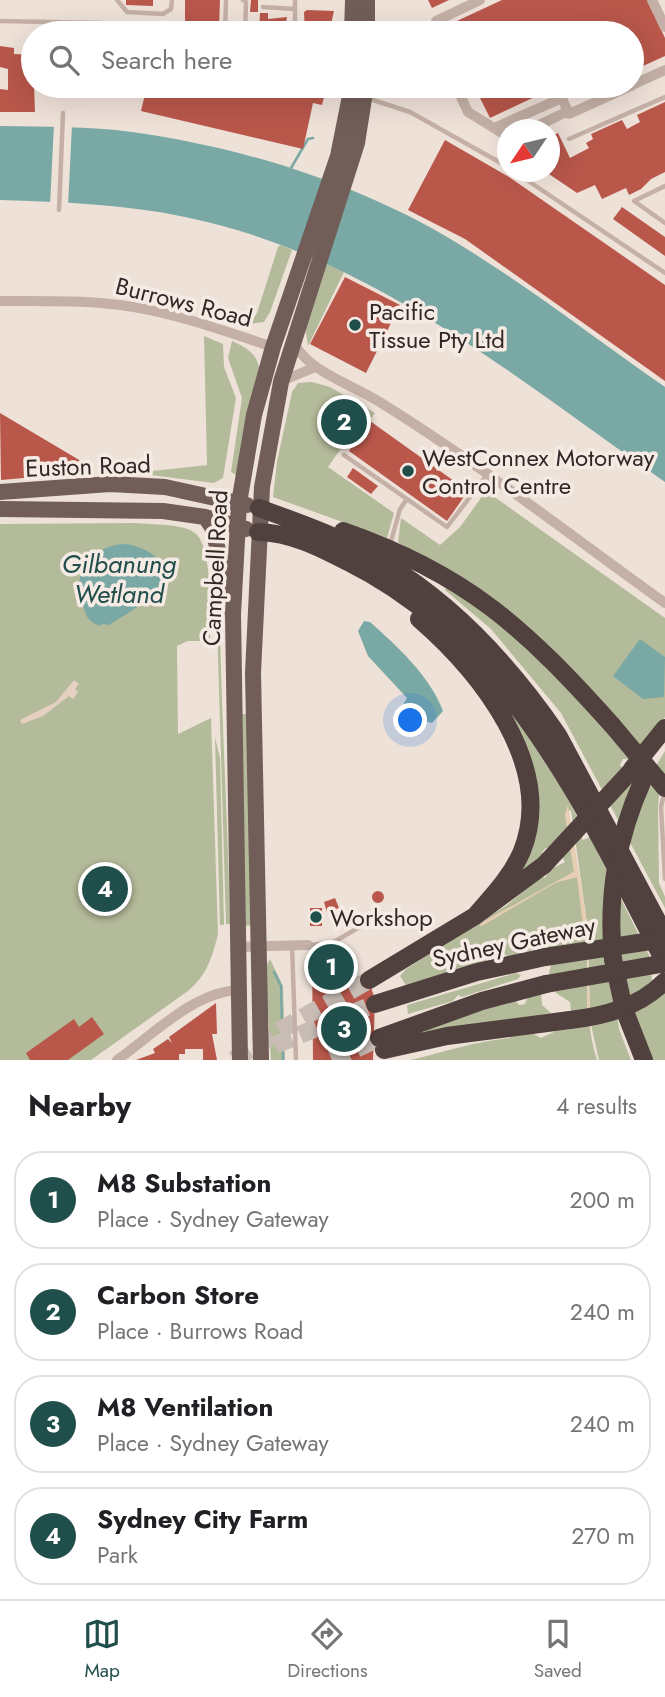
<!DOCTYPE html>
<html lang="en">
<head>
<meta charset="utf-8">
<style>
	body { margin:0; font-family:Jost,sans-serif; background:#f2f2f2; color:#202124 }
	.compass { position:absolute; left:497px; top:119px; width:63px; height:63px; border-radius:50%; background:#fff; box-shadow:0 7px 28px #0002; rotate:235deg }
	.you { position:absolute; left:411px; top:721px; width:24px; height:24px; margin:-18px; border:5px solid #fff; border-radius:50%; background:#1a73e8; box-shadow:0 0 0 10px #1a73e833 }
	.badge { display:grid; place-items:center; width:46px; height:46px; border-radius:50%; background:#204e4b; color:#fff; font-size:23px; font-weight:700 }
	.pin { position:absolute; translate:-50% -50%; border:4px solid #fff; box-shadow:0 2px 7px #0006 }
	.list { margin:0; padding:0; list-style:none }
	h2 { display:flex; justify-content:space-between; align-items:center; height:91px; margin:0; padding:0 28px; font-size:30px }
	h2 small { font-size:23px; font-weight:400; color:#757577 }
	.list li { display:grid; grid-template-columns:46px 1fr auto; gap:21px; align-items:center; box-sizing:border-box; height:98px; margin:0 14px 14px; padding:0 14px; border:2px solid #e0e0e0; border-radius:28px }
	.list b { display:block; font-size:26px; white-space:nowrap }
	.list p { margin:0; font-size:23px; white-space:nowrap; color:#757577 }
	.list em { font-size:23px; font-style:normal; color:#757577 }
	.icon { flex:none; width:38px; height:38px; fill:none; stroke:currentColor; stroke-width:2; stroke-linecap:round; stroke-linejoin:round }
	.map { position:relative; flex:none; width:665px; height:1060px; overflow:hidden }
	.search { position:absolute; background:#fff; box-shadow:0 7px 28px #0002; left:21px; right:21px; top:21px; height:77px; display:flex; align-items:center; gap:18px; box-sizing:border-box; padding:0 24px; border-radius:38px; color:#757577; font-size:26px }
	.sheet { height:539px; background:#fff }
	nav { display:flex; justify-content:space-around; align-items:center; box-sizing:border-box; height:98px; border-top:2px solid #e0e0e0; background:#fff; font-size:19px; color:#757577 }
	nav a { display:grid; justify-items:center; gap:4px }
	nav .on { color:#204e4b }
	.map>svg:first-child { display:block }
	.green { fill:#b4bb9a }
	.sand { fill:#e7cdb1 }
	.plaza { fill:#e5d0c1 }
	.water { fill:#7aa8a4 }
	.pier { fill:#eee1d8 }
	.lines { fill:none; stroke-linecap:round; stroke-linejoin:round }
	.stream { stroke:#7aa8a4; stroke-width:2.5 }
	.building { fill:#b9574b }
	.highway-tunnel { stroke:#c8bcb4; stroke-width:18; stroke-dasharray:18 9; stroke-linecap:butt }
	.lane { stroke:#c4b0a6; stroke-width:4.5 }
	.street { stroke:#c4b0a6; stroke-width:10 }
	.primary { stroke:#725e58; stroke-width:16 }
	.highway { stroke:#51413e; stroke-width:18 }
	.highway-bridge { stroke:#51413e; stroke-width:18 }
	.poi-dot { fill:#204e4b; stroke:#f6ebe4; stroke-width:2.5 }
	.labels { text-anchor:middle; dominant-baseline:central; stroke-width:7; stroke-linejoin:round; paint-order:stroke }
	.street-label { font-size:24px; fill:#312826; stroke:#f6ebe4 }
	.poi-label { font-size:24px; fill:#312826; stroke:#f6ebe4; text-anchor:start }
	.water-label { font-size:26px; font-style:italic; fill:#204e4b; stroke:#f6ebe4 }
</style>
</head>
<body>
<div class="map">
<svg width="665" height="1060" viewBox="0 0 665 1060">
	<rect width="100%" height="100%" fill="#eee1d8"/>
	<path class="green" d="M281,245l11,5 -22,62 -6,10 -15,2 8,-11 21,-66z
		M324,263l20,9 -36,74 -3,-19z
		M204,336l19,8 1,23 12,31 -13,80 -9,5 -79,-10 72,-8z
		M232,341c18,8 28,15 28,36l-24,98 -5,-3 11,-74 -14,-40z
		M312,382l18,5 45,26 -4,5 -6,-4 -37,53 66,46 -7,25 -114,-41 4,-35 15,-70 6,-9z
		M486,491l179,127v99l-33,42h-9l-3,6 12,15 15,8 7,-3 2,-19 9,-15v32l-6,12 -1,13 1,75 6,14v11l-104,-195 -70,-84 -46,-39 5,-7 136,105 -31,-36 -24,-22 -133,-88 3,-24 39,27 20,-18z
		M135,523c17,2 47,0 60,10 18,13 15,86 15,108h-22l-11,5 1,88 33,-16 7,216c-6,24 -11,41 -30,57l-97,69h-91v-536z
		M217,623l3,7c2,98 8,196 10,294h-4z
		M491,685l57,78 32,59 -4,4 7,14 7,-3 59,118 3,25 7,11 6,2v67h-14l-39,-77 7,46 12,31h-32l-9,-39 -2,-91 -17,-120 -6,3 9,59 -93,51 76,-41 20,-5c19,59 1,124 20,183h-187c35,-8 62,-18 100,-22l2,-3 20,-2 9,5 15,-7 17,-2 -3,-27 -14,-9 -7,-20 3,-13 -8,-14 -35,11 -6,-4 -36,16 -60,18 -7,-11 6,-7 101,-64 31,-26 8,-2 1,-6 18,-9 -5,-9 -14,-5 -4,4 3,5 -26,16 15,-46z
		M242,714h6l4,211 -7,1z
		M215,737l5,21 4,167h-4z
		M270,959l13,27 2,74h-14l-6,-92z
		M516,973l5,2 -3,4 -56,18 -4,-2 -5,6 -45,13 -1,-9z
		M541,993l1,12 9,8 -125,20 -1,-4 90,-29 4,5 6,-1 3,-8z"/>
	<path class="sand" d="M568,805l20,125 2,91 9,39 -12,-50 1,-44 -11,-89 -20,5 -77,45 1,-4 93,-51 -9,-58z"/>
	<path class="plaza" d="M74,680l5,4 -4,5 3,3 -5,7 -4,-3 -26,20 -21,8 -2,-4 36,-18z"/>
	<path class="water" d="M0,126c43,1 89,0 132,6 116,16 238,55 338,119 67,42 130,91 195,136v95c-149,-104 -297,-228 -480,-265 -61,-13 -123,-15 -185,-17z
		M123,544c13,1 26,6 35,15 24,26 -32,55 -49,66l-7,-1 -2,2c-16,-6 -15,-15 -19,-30 -8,-28 15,-50 42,-52z
		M364,621l6,1c27,24 60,54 73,89l-11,12 -15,-4 -14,-14 4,-7 -39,-42 -10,-25z
		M640,639l25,18 -1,40 -21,2 -30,-23z"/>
	<path class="pier" d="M54,124l18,1 -4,81 -18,-1z"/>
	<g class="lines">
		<path class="stream" d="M291,168l17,-29 5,-1
			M274,972l7,14 2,74"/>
	</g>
	<path class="building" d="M126,0h27v6l-27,-1z
		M185,0h35l-1,27h-6l-1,6h-10v-6l-17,2z
		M251,0h7v12h-8z
		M428,0h21l-17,8z
		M502,0h145l18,38v18l-33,15v-38h-182l-4,-7z
		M307,10l27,1 -5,22h-24l-1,-21z
		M260,13h8v6l19,-2 -3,16h-25z
		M0,46l14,2v6l19,1 2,57h-35v-23l8,1v-21l-8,-2z
		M147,86h151l27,7 -3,12 -9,-2 -10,46 -162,-38z
		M474,86h84l-68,32z
		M572,86h29l-24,11z
		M665,102v70l-14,7 -10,10 -12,6 -3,-7 -24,11 -7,-14 -18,8 -31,-21h4v-35l8,-4 12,25 19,-10 -3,-5 7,-4 -2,-5 31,-14 5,9 13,-7 -3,-7z
		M445,140l64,37 156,108v96l-200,-142 -57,-29z
		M622,207l43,30v19l-52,-37z
		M345,277l55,28 -34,68 -56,-29z
		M0,413l91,54 1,5 -91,8z
		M370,421l98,70 -21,30 -98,-70z
		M353,468l25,18 -7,8 -24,-17z
		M372 897a6 6 0 1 1 12 0a6 6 0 1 1-12 0Z
		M335,898l4,10 -12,4 -3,-10z
		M310,908h12v18h-12z
		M312,951h37l5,26 13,-1 8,23 -2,61h-60z
		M216,1003l1,31h-5l5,26h-14v-11h-18v5h-6v6h-43l19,-7 -2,-4 15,-10 4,4 -3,-6z
		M92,1017l12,17 -36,26h-38l-4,-7 48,-34 5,8z"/>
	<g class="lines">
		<path class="highway-tunnel" d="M275,1045l100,-41
			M234,1060l36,-24 99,-56
			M332,1060l47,-22"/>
		<path class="lane" d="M117,0l10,12 36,2 8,-5 1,-9
			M243,0l3,2 -1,31
			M263,7l32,2
			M0,21l101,2 74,10
			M225,32l1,-32
			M295,33v-33
			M367,98l43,14 98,55
			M569,139l96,-42
			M515,172l150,101
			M665,186l-31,15 31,22
			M59,210l4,-97
			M344,455l103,72 39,-51
			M390,545l10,-36 7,-10
			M210,615l19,-1
			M664,794l-3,13 4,72
			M292,945l4,115
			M309,945l23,-2 33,-19"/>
		<path class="street" d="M652,0l13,27
			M436,33v-12l44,-21
			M632,85l33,-15
			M456,86l12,26 26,16 68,-30
			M557,87l12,27 62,-28
			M494,128l14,9
			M529,130l39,-19
			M0,301c45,0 89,-1 134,6 47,8 94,25 139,40
			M293,340c11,30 58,44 85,61 99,61 192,134 287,202
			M282,381l31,-13
			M238,947l70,-2
			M117,1060c36,-25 76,-68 122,-70"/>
		<path class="primary" d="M352,33l1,-33
			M367,33v-33
			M0,492l110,-8 55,3 82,18
			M0,509l163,2 42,6 41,12
			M205,517l7,10 18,69
			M240,1060l-7,-446 6,-111 15,-88 19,-68 65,-191 14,-70
			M261,1060l-8,-387 9,-186 19,-105 76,-239 9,-57"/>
		<path class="highway" d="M259,508c44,16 87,31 127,56 70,42 126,104 172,171l107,200
			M343,531c124,43 183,98 269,194
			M258,532c34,1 61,15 90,30 163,81 238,248 317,401
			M419,619c61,53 137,147 103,232 -11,26 -29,44 -47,65
			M632,769l33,-41
			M613,959l11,50 20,51
			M369,980l106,-64 69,-51
			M375,1004l102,-32 68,-15
			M379,1038l103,-37 64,-17
			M384,1050l63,-14 123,-16"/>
		<path class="highway-bridge" d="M612,725l53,63
			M544,865l86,-93
			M545,957l120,-18
			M613,959c-6,-64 4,-121 30,-179
			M546,984l119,-21
			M570,1020c35,-4 69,-13 95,-39"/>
	</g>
	<g class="poi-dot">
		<circle cx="355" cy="325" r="7"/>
		<circle cx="408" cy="471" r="7"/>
		<circle cx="316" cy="917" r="7"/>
	</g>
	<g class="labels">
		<g class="street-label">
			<text transform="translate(184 302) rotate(14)">Burrows Road</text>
			<text transform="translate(88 466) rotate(-2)">Euston Road</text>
			<text transform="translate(215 568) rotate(-87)">Campbell Road</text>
			<text transform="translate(514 942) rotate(-12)">Sydney Gateway</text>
		</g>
		<g class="poi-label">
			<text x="369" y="311">Pacific<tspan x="369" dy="28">Tissue Pty Ltd</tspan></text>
			<text x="422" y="457">WestConnex Motorway<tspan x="422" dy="28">Control Centre</tspan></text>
			<text x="330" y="917">Workshop</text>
		</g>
		<g class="water-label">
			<text x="119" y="564">Gilbanung<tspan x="119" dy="30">Wetland</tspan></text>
		</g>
	</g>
</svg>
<svg class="compass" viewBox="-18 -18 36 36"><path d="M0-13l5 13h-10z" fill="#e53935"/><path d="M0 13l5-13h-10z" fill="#757577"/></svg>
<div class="you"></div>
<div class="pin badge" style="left:331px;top:967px">1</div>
<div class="pin badge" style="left:344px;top:422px">2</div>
<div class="pin badge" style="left:344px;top:1029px">3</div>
<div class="pin badge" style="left:105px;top:889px">4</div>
<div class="search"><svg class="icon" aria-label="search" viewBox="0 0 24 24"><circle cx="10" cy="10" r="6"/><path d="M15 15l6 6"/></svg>Search here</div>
</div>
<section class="sheet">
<h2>Nearby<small>4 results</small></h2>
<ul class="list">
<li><span class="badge">1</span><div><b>M8 Substation</b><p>Place · Sydney Gateway</p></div><em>200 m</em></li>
<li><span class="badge">2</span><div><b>Carbon Store</b><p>Place · Burrows Road</p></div><em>240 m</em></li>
<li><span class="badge">3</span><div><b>M8 Ventilation</b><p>Place · Sydney Gateway</p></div><em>240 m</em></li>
<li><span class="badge">4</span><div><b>Sydney City Farm</b><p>Park</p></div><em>270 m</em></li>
</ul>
</section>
<nav>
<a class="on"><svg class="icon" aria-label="map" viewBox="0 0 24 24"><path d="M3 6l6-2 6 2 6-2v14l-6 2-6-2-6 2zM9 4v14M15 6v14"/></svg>Map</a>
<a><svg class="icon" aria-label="directions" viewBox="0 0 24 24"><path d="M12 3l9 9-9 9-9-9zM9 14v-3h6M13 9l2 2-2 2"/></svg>Directions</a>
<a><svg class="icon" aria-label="saved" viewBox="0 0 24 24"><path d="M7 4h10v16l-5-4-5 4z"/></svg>Saved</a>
</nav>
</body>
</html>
